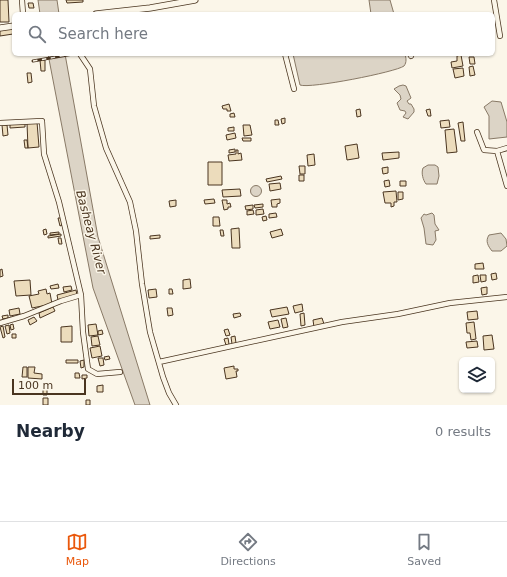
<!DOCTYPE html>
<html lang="en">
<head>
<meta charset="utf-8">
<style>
	body { margin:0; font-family:"DejaVu Sans",sans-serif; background:#f6f6f7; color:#1f2937 }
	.controls { position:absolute; right:12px; bottom:12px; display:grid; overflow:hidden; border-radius:6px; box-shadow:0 1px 3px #0004 }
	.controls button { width:36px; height:36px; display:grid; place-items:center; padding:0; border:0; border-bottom:1px solid #e0e1e3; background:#fff; color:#1f2937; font:20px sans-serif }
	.scale { position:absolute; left:12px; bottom:10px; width:74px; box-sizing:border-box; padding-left:4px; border:2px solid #4a3520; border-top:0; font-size:11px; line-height:14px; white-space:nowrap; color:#4a3520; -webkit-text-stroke:3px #fbf6e9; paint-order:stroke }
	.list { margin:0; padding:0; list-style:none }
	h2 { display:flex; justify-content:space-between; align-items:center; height:52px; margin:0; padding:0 16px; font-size:17px }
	h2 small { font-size:13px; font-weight:400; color:#747a83 }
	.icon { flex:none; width:22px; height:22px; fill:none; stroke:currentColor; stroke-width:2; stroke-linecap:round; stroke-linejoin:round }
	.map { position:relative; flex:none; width:507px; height:405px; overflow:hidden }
	.search { position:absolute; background:#fff; box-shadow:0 1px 3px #0004; left:12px; right:12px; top:12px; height:44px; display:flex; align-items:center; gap:10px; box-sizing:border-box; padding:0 14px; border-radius:6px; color:#747a83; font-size:15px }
	.sheet { height:116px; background:#fff }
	nav { display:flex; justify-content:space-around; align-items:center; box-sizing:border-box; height:56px; border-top:1px solid #e0e1e3; background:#fff; font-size:11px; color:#747a83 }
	nav a { display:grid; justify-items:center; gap:2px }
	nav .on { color:#ea580c }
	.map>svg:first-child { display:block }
	.water { fill:#dcd4c6; stroke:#887966 }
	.building { fill:#ecdcbc; stroke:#4a3520 }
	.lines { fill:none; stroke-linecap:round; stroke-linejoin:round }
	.minor-casing { stroke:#4a3520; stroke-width:6 }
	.tertiary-casing { stroke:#4a3520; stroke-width:7 }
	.minor { stroke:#fbf6e9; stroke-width:4.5 }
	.tertiary { stroke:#fbf6e9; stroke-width:5.5 }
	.rail-casing { stroke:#4a3520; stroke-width:3 }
	.rail { stroke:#fbf6e9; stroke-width:1.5; stroke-dasharray:4.5; stroke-linecap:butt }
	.labels { text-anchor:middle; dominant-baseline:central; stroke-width:3; stroke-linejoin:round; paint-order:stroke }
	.water-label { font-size:12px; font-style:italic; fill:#4a3520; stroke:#fbf6e9 }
</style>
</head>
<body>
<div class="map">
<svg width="507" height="405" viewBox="0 0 507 405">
	<rect width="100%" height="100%" fill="#fbf6e9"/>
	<path class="water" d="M38,0h19l2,14h-19z
		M369,0h21l4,14h-23z
		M48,54h17l33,183 52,168h-15l-42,-117z
		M293,54h112c1,4 2,8 -1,12 -8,6 -94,23 -104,19z
		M403,85l3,1 5,12 -4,3 2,3h2l3,5v3l-6,7 -5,-2 3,-4 -1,-2 -5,-1 -3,-7 4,-4 -1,-4 -6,-6 5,-3z
		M492,101l9,1 6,20v15l-18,2v-23l-5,-9z
		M428,165h7l3,2 1,9 -2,8h-11c-3,-4 -5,-11 -3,-16z
		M250.5 191a5.5 5.5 0 1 1 11 0a5.5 5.5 0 1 1-11 0Z
		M432,213l2,2 1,9 4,6 -4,1 1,9 -3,5 -7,-1 -2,-16 -3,-10 3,-4 2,1z
		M501,233l5,6 1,7 -6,5h-9c-4,-5 -7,-10 -3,-16z"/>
	<path class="building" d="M0,0h8l1,22h-9z
		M66,0h17v2l-16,1z
		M28,3h5l1,5h-5z
		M12,27l1,7 -13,2v-7z
		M461,55l2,11 -11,2 -1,-6 6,-1v-5z
		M469,57h5l1,7h-5z
		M40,60h5v11h-4z
		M473,66l2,9 -5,1 -1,-9z
		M463,68l1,8 -9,2 -2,-9z
		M27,73h4l1,9 -4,1z
		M229,104l2,7h-4v-2h-4l-1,-3z
		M360,109l1,7 -4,1 -1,-7z
		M430,109l1,7h-3l-2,-6z
		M234,113l1,4h-5v-3z
		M285,118v5l-3,1 -1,-5z
		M275,120h3l1,5h-4z
		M449,120l1,7 -9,1 -1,-7z
		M37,122l2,25 -11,1 -1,-25z
		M463,122l2,19h-4l-3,-18z
		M25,123v4l-15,1v-4z
		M2,125h5l1,10 -5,1z
		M243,125h7l2,10 -8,1z
		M234,127v4h-6v-3z
		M454,129l3,23 -10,1 -2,-23z
		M235,133l1,5 -9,2 -1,-5z
		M242,138h9v3h-8z
		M24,140h3l1,8h-3z
		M357,144l2,14 -12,2 -2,-14z
		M235,149v3l-6,1v-3z
		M236,150h2v4l3,-1 1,7 -13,1 -1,-6 8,-1z
		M399,152v6l-16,2 -1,-7z
		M314,154l1,11 -7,1 -1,-11z
		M208,162h14v23h-14z
		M299,166h6v8h-5z
		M388,167v6l-5,1 -1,-6z
		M299,175h5v6h-5z
		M281,176l1,3 -15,3 -1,-3z
		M389,180l1,6 -5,1 -1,-6z
		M400,181h6v5h-6z
		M280,183l1,6 -11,2 -1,-7z
		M240,189l1,7 -18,1 -1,-7z
		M396,191l1,11h-3v4l-3,1v-4h-6l-2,-11z
		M398,192h5v7l-5,1z
		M214,199l1,4 -10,1 -1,-4z
		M280,199v4l-3,1v3h-5l-1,-7z
		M176,200v6l-6,1 -1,-6z
		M222,200h5v4l3,-1 1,4h-3v2l-4,1z
		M263,204v3l-8,1 -1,-3z
		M253,205v4l-7,1 -1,-4z
		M263,209l1,5 -8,1v-5z
		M253,210l1,4 -7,1v-4z
		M276,213l1,4 -8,1v-4z
		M266,216l1,4 -4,1 -1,-4z
		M213,217h6l1,9h-7z
		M58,218h3l1,7 -2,1z
		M239,228l1,20h-8l-1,-19z
		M46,229l1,5 -3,1 -1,-5z
		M281,229l2,6 -11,3 -2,-6z
		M220,230h3l1,6h-3z
		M59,232v2l-9,1v-2z
		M61,234v2l-13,2v-2z
		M160,235v3l-10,1v-3z
		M58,238h3l1,6h-3z
		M483,263l1,6h-9v-5z
		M2,269l1,7 -3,1v-7z
		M496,273l1,6 -5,1 -1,-6z
		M478,275l1,7 -6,1v-7z
		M480,275h6v6l-5,1z
		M190,279l1,9 -8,1v-9z
		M30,280l1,15 -15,1 -2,-15z
		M58,284l1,4 -8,1 -1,-3z
		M71,286l1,4 -8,2 -1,-5z
		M487,287v7l-5,1 -1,-7z
		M46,289l1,5 3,-1 2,11 -20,4 -3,-12 10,-2 -1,-3z
		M156,289l1,8 -8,1 -1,-8z
		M169,289h3l1,5h-4z
		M76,290l1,5 -19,5 -1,-5z
		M302,304l1,7 -8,2 -2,-7z
		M53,307l2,4 -15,7 -1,-5z
		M287,307l2,7 -17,3 -2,-7z
		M19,308l1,6 -10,2 -1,-6z
		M167,308h5l1,7 -5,1z
		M477,311l1,8 -10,1 -1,-8z
		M240,313l1,3 -7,2 -1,-4z
		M304,313l1,12 -4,1 -1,-12z
		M8,315v3l-5,1 -1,-3z
		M34,317l3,4 -7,4 -2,-5z
		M286,318l2,9 -5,1 -2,-9z
		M322,318l2,6 -10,3 -1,-7z
		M278,320l2,7 -10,2 -2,-7z
		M474,322l2,17 -5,1 -1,-7h-3l-1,-10z
		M13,324l1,5 -3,1 -1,-5z
		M96,324l2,11 -9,1 -1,-11z
		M9,325l1,8 -3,1 -2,-8z
		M3,326l2,11 -2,1 -3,-11z
		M72,326v16h-11v-15z
		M228,329l2,6 -4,1 -2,-6z
		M102,330l1,4 -5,1v-4z
		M12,334h4v4h-4z
		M492,335l2,14 -10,1 -1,-14z
		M98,336l2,9 -8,1 -1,-9z
		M235,336l1,7 -4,1 -1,-7z
		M228,338l1,6 -3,1 -2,-6z
		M477,341l1,6 -11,1 -1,-6z
		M100,346l2,10 -10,2 -2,-10z
		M109,356l1,3 -5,1 -1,-3z
		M98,358h5l1,7 -4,1z
		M66,360h12v3h-12z
		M84,360v7l-3,1 -1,-7z
		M234,366v3h4v2h-2l1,6 -11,2 -2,-11z
		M23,367h4v10h-5z
		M28,367h7l-1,6 8,1v5l-14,-1z
		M75,373h4l1,5h-5z
		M82,375h5v3l-5,1z
		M103,385v7h-6v-6z
		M43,387h4v8h-4z
		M43,398h5v7h-5z
		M86,400h4v5h-4z"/>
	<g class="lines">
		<g class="minor-casing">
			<path id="minor" d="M22,0l1,14
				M494,0l6,36
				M80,54l10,15 4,37 12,42 24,54 6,29 6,53 8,48 13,45 6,16 7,12
				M285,54l9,35
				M410,54l1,2
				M0,123l42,-2 2,33 15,48 22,93
				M477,132l7,18 13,1 10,35
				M497,151l10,-3
				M0,323l24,-7 37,-15 20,-6 2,37 5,37 9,5 23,-2
				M159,362l183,-40 56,-8 52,-11 57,-6"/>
		</g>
		<g class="tertiary-casing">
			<path id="tertiary" d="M96,14l54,-6 45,-8
				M0,28l14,-2"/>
		</g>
		<use href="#minor" class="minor"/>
		<use href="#tertiary" class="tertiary"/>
		<g class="rail-casing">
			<path id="rail" d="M33,61l40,-7"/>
		</g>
		<use href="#rail" class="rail"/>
	</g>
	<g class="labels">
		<g class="water-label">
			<text transform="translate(91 232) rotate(75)">Basheay River</text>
		</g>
	</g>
</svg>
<div class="controls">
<button><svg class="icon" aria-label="layers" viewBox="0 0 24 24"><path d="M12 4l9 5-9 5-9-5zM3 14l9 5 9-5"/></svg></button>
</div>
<div class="scale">100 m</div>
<div class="search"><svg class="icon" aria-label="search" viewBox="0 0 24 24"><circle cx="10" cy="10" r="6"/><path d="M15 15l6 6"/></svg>Search here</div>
</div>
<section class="sheet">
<h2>Nearby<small>0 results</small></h2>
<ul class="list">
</ul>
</section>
<nav>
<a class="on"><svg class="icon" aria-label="map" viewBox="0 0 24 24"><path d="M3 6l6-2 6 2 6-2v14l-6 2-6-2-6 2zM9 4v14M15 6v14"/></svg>Map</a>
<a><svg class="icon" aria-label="directions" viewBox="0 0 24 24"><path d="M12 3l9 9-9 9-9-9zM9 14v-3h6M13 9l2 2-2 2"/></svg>Directions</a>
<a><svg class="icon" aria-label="saved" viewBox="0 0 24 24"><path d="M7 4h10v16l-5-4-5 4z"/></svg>Saved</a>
</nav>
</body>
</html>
